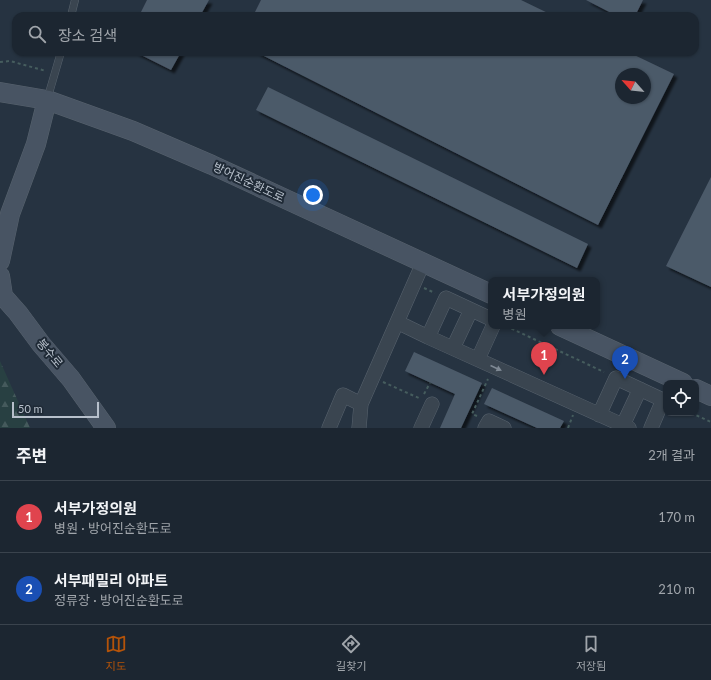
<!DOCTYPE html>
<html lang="ko">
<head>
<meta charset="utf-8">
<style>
	body { margin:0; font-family:Lato,"Noto Sans KR",sans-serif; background:#29323d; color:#f1f3f6 }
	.controls { position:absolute; right:12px; bottom:12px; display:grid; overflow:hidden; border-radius:8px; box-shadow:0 1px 3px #0004 }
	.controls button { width:36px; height:36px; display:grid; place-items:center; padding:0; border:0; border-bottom:1px solid #3a434d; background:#1c2631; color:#f1f3f6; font:20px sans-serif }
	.compass { position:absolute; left:615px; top:68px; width:36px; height:36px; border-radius:50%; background:#1c2631; box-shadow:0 1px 3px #0004; rotate:297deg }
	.scale { position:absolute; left:12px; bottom:10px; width:87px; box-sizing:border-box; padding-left:4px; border:2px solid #b7c0cb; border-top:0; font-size:11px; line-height:14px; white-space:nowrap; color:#b7c0cb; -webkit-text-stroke:3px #1f2a36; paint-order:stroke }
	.you { position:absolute; left:313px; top:195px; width:14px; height:14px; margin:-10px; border:3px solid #fff; border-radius:50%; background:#1a73e8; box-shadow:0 0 0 6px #1a73e833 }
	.badge { display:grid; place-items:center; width:26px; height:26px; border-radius:50%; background:#b45309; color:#fff; font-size:13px; font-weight:700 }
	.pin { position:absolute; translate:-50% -33px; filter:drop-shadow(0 1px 2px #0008) }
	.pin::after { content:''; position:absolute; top:21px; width:14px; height:12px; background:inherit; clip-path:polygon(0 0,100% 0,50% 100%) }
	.popup { position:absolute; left:488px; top:277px; width:112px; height:52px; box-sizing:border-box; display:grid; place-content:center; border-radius:8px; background:#1c2631; filter:drop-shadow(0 1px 3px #0005); font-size:13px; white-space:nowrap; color:#a0a5ab }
	.popup b { font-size:15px; color:#f1f3f6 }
	.popup::after { content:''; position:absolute; left:50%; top:100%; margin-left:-8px; border:8px solid transparent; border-top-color:#1c2631 }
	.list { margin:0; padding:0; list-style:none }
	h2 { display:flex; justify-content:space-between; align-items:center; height:52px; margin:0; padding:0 16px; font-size:17px }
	h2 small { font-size:13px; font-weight:400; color:#a0a5ab }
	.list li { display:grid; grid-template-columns:26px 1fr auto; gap:12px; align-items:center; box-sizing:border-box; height:72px; padding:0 16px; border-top:1px solid #3a434d }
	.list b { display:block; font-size:15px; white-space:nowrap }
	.list p { margin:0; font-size:13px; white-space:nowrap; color:#a0a5ab }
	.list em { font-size:13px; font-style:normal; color:#a0a5ab }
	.icon { flex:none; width:22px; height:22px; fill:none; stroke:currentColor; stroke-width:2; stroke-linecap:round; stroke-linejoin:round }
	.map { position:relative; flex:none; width:711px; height:428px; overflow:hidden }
	.search { position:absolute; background:#1c2631; box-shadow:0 1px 3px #0004; left:12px; right:12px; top:12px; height:44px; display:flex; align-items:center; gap:10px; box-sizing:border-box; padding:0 14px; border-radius:12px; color:#a0a5ab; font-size:15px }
	.sheet { height:196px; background:#1c2631 }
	nav { display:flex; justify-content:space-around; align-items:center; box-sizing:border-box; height:56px; border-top:1px solid #3a434d; background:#1c2631; font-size:11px; color:#a0a5ab }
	nav a { display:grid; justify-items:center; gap:2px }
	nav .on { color:#b45309 }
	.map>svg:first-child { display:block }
	.forest { fill:url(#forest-firs) }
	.building { fill:#4c5a69; fill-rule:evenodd; filter:url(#shadow) }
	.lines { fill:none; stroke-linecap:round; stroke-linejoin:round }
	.lane-casing { stroke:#58636e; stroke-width:8 }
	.street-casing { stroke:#58636e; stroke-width:15 }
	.secondary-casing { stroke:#58636e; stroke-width:20 }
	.path { stroke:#465d5e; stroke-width:2; stroke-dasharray:3 3; stroke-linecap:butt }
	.lane { stroke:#3a4550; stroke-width:7 }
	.street { stroke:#3a4550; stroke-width:14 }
	.secondary { stroke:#485463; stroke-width:19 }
	.oneway { fill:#7f8994 }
	.labels { text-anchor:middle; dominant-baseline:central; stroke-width:4; stroke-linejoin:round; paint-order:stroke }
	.street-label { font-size:12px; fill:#b7c0cb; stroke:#1f2a36 }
</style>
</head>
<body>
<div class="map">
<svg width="711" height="428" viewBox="0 0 711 428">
	<defs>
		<pattern id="forest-firs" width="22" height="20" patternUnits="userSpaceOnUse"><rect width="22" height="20" fill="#284042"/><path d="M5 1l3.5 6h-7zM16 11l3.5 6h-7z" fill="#455a5c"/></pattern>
		<filter id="shadow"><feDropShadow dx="3.5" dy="3.5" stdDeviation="1" flood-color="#0009"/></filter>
	</defs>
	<rect width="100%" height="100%" fill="#263341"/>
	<path class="forest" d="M0,361l30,67h-30z"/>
	<path class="building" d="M147,0h62l-9,16h-61z
		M261,0h260l33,16h-301z
		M586,0h57l-8,16h-18z
		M135,52h46l-10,18z
		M256,52h372l46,22 -76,151zM621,74h24v24h-24z
		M268,87l320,157 -11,24 -321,-158z
		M711,177v110l-45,-21z
		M414,352l68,31 -21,45h-21l15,-34 -50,-23z
		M492,388l72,33 -4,7h-23l-53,-24z"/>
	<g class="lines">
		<g class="lane-casing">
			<path id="lane" d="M71,16l4,-16
				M47,100l14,-48"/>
		</g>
		<g class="street-casing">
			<path id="street" d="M397,322l31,15 201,91
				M428,337l18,-39 45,21
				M453,348l18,-38
				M478,359l15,-33
				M599,415l17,-37 47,22 -12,28
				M623,425l17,-36
				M329,428l14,-33 18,9
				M359,428l2,-24 62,-141
				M421,428l11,-24
				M485,428l4,-7 15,7"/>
		</g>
		<g class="secondary-casing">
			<path id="secondary" d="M0,92l47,8 86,31 79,34 279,129
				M0,261l10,-47 26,-70 11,-44
				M0,276l3,20 15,17 23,31 30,35 35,49
				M560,326l123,57
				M696,389l15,7"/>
		</g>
		<path class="path" d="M0,62l10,-1 36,10
			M424,288l11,5
			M506,326l98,46
			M383,382l38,17
			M424,394l6,-11
			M691,413l20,9
			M477,416l-5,-2 16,-35
			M568,428l5,-13"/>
		<use href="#lane" class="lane"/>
		<use href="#street" class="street"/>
		<use href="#secondary" class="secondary"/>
	</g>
	<defs><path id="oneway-solid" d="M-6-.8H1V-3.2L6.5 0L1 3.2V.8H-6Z"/></defs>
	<use class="oneway" href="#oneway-solid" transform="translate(496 368) rotate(24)"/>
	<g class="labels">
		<g class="street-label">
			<text transform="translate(249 182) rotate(25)">방어진순환도로</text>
			<text transform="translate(50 353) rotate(50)">봉수로</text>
		</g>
	</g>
</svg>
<div class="controls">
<button><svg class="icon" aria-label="locate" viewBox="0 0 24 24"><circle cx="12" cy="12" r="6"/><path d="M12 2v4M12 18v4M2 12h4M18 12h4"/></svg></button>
</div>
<svg class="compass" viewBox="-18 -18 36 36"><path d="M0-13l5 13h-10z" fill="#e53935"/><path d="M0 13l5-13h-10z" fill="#a0a5ab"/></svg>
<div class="scale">50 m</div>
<div class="you"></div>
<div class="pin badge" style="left:544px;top:375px;background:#e0444e">1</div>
<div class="popup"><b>서부가정의원</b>병원</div>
<div class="pin badge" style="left:625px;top:379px;background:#1a4fb4">2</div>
<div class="search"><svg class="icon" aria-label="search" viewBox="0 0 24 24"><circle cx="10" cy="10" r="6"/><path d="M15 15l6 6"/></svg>장소 검색</div>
</div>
<section class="sheet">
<h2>주변<small>2개 결과</small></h2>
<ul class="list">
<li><span class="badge" style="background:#e0444e">1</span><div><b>서부가정의원</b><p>병원 · 방어진순환도로</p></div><em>170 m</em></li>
<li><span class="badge" style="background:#1a4fb4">2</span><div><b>서부패밀리 아파트</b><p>정류장 · 방어진순환도로</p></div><em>210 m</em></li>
</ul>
</section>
<nav>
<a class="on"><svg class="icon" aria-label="map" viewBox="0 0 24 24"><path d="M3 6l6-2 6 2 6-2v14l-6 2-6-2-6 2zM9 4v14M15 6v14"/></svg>지도</a>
<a><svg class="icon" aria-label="directions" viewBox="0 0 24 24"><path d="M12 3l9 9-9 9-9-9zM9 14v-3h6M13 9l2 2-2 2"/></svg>길찾기</a>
<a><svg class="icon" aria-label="saved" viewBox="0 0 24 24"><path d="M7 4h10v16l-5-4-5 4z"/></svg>저장됨</a>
</nav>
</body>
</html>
